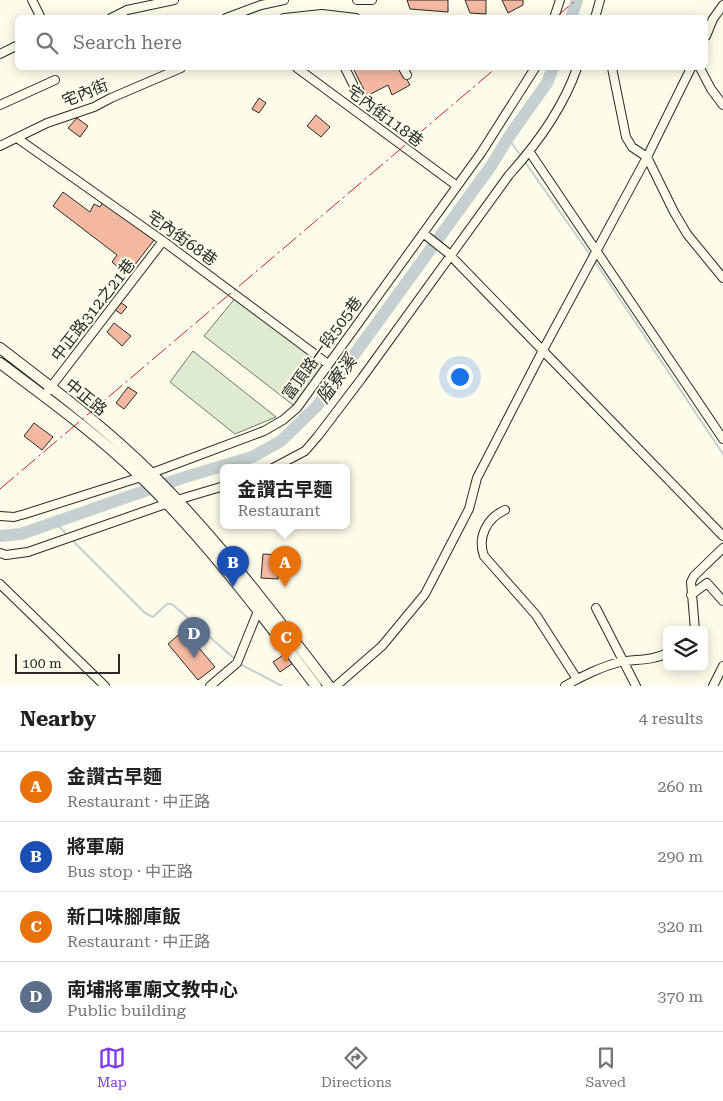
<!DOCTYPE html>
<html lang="en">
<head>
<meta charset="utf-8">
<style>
	body { margin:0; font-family:"Roboto Serif","Noto Sans TC",serif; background:#f6f6f6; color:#202124 }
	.controls { position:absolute; right:15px; bottom:15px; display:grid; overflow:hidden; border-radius:8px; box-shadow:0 2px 12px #0003 }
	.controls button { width:45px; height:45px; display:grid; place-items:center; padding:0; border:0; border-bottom:1px solid #e0e0e0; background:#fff; color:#202124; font:25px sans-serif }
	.scale { position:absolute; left:15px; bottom:12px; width:105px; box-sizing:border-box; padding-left:5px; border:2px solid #2b2b2b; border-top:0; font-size:14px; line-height:18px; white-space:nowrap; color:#2b2b2b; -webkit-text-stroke:4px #fdfbea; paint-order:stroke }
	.you { position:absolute; left:459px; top:376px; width:18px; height:18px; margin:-12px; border:4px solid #fff; border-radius:50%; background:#1a73e8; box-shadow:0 0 0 8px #1a73e833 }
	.badge { display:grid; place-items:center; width:32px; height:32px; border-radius:50%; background:#7c3aed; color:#fff; font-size:16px; font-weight:700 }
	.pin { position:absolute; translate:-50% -41px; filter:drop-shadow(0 1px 2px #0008) }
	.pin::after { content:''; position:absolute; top:26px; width:18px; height:15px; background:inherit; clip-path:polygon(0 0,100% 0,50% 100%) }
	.popup { position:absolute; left:220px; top:464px; width:130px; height:65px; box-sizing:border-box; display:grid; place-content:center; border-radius:8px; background:#fff; filter:drop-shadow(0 1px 4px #0005); font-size:16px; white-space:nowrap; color:#757577 }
	.popup b { font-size:19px; color:#202124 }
	.popup::after { content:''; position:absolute; left:50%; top:100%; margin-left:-10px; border:10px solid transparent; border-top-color:#fff }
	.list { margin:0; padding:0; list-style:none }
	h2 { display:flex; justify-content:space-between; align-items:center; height:65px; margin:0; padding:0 20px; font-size:21px }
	h2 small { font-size:16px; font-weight:400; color:#757577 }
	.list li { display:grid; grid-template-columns:32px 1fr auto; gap:15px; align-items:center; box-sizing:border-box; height:70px; padding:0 20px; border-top:1px solid #e0e0e0 }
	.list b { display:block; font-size:19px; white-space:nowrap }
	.list p { margin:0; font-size:16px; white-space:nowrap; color:#757577 }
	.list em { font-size:16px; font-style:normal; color:#757577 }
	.icon { flex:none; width:28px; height:28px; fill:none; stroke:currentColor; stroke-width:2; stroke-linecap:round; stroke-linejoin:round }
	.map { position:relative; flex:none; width:723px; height:686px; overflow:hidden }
	.search { position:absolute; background:#fff; box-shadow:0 2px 12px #0003; left:15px; right:15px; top:15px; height:55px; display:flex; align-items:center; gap:12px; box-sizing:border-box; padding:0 18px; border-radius:8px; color:#757577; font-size:19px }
	.sheet { height:345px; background:#fff }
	nav { display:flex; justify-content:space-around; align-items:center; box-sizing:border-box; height:70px; border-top:1px solid #e0e0e0; background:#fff; font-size:14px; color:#757577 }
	nav a { display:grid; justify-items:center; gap:2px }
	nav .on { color:#7c3aed }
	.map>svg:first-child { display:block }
	.green { fill:#deebd1; stroke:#74746e }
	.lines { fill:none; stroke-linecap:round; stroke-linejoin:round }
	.stream { stroke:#c7d0d0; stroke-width:2 }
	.river { stroke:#c7d0d0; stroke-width:12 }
	.building { fill:#f2b8a0; stroke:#2b2b2b }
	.minor-casing { stroke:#2b2b2b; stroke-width:10 }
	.major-casing { stroke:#2b2b2b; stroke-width:12 }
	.minor { stroke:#fdfbea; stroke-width:8 }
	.major { stroke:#fdfbea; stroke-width:10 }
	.power { stroke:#c62828; stroke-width:1; stroke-dasharray:18 4 2.5 4; stroke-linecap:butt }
	.labels { text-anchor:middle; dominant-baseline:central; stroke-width:4; stroke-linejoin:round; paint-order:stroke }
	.street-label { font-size:16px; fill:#2b2b2b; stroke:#fdfbea }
	.water-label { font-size:18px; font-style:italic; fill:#2b2b2b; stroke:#fdfbea }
</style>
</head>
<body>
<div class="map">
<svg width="723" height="686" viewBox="0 0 723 686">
	<rect width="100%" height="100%" fill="#fdfbea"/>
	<path class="green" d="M237,296l89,66 -29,46 -93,-72z
		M193,351l83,66 -41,17 -65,-52z"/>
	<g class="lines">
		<path class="stream" d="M508,138l13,18
			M525,162l66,94
			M594,260l129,194
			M55,522l13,14
			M71,539l74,74 8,4 14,-13h5l64,56
			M240,664l42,22"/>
		<path class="river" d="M571,18l6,-18
			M0,536l21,-2 158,-55 73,-22 29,-16 36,-35 174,-240 17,-28 39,-55 6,-15"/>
	</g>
	<path class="building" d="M407,0h41v12l-38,-3z
		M465,0h21v14l-16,-1z
		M502,0h21v5l-15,8z
		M353,68h47l10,17 -18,10 -4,-10 -21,11z
		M259,98l7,5 -7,10 -7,-4z
		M316,115l14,12 -9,10 -14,-11z
		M77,118l11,8 -8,11 -12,-9z
		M63,192l27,20 4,-8 6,3 3,-5 51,38 -20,26 -3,-2 -7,8 -12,-10 5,-7 -64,-49z
		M120,302l7,5 -6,7 -7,-5z
		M114,323l17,13 -9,10 -15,-14z
		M128,387l9,6 -13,16 -8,-6z
		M34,423l19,14 -11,13 -18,-14z
		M263,554l16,1 -1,24 -17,-1z
		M184,630l31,37 -17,13 -30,-36z
		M289,651l7,10 -16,11 -7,-10z"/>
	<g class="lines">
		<g class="minor-casing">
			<path id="minor" d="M32,0l9,18
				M357,0h15
				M111,18l16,-8 47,-10
				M226,18l35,-13 23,-5
				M284,18l38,-4 34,4
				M554,18l6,-18
				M595,18l5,-18
				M706,36l7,-17 10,-14
				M0,54l18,-9
				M297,68l160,118
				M345,68l8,16
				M403,68l4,7
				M612,68l14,69 6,10 15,10 27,55 13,22 36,44
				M700,68l11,21 12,16
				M0,105l55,-25
				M17,138l146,103 165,123
				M0,146l47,-23 47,-16 17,-9 70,-30
				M529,151l194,288
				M423,233l25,20 275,283
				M44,396l119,-155
				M273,468l32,-17 13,-15 44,-58 147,-203c29,-32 54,-67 68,-107
				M505,510c-18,8 -28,27 -21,46l52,59 41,64
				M0,516l14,1 11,-3 116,-37 123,-46 19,-11 14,-12 184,-255 54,-85
				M0,553l6,2 22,-3 149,-52 47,-14
				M0,584l105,102
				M691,595l16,-12 16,18
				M596,608l40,78
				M695,630l-4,-48 3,-6 29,-28
				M210,686l27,-23 21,-52 3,-2
				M336,686l46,-40 43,-52 44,-85 8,-31 66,-128 104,-193 44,-89
				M565,686c15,-9 38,-20 55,-24 15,-3 33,-1 47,-9
				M713,686l10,-20"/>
		</g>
		<g class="major-casing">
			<path id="major" d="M0,348c52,40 105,79 152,126 65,65 121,139 177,212
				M0,363c48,36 98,72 141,114 64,62 121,138 175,209"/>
		</g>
		<use href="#minor" class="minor"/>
		<use href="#major" class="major"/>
		<path class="power" d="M555,18l21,-18
			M0,489l496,-421"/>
	</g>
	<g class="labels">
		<g class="street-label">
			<text transform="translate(85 93) rotate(-22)">宅內街</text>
			<text transform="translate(385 116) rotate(37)">宅內街118巷</text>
			<text transform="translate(182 238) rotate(36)">宅內街68巷</text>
			<text transform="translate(93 310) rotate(-52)">中正路312之21巷</text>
			<text transform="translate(322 348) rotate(-54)">富頂路一段505巷</text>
			<text transform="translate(86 397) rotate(39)">中正路</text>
		</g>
		<g class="water-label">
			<text transform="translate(336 379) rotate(-54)">隘寮溪</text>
		</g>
	</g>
</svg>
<div class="controls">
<button><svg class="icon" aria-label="layers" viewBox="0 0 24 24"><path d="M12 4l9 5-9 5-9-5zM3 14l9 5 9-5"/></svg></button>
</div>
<div class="scale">100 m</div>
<div class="you"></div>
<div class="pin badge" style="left:285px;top:587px;background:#e8710a">A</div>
<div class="popup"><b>金讚古早麵</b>Restaurant</div>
<div class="pin badge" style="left:233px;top:587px;background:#1a4fb4">B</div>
<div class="pin badge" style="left:286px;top:662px;background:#e8710a">C</div>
<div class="pin badge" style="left:194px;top:658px;background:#5c6f8a">D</div>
<div class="search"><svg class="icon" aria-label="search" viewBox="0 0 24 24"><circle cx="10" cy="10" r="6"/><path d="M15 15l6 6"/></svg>Search here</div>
</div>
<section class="sheet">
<h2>Nearby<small>4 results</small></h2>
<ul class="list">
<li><span class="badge" style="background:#e8710a">A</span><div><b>金讚古早麵</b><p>Restaurant · 中正路</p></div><em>260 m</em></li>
<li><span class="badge" style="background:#1a4fb4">B</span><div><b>將軍廟</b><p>Bus stop · 中正路</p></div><em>290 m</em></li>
<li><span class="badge" style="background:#e8710a">C</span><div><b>新口味腳庫飯</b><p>Restaurant · 中正路</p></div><em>320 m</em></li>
<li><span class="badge" style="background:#5c6f8a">D</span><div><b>南埔將軍廟文教中心</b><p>Public building</p></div><em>370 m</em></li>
</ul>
</section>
<nav>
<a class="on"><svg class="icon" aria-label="map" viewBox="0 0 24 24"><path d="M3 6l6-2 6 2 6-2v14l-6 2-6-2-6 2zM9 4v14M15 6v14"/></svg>Map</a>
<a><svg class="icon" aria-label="directions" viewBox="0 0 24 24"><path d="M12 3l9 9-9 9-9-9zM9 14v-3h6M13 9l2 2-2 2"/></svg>Directions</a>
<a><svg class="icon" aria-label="saved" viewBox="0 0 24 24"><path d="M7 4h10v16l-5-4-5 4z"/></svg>Saved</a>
</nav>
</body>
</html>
